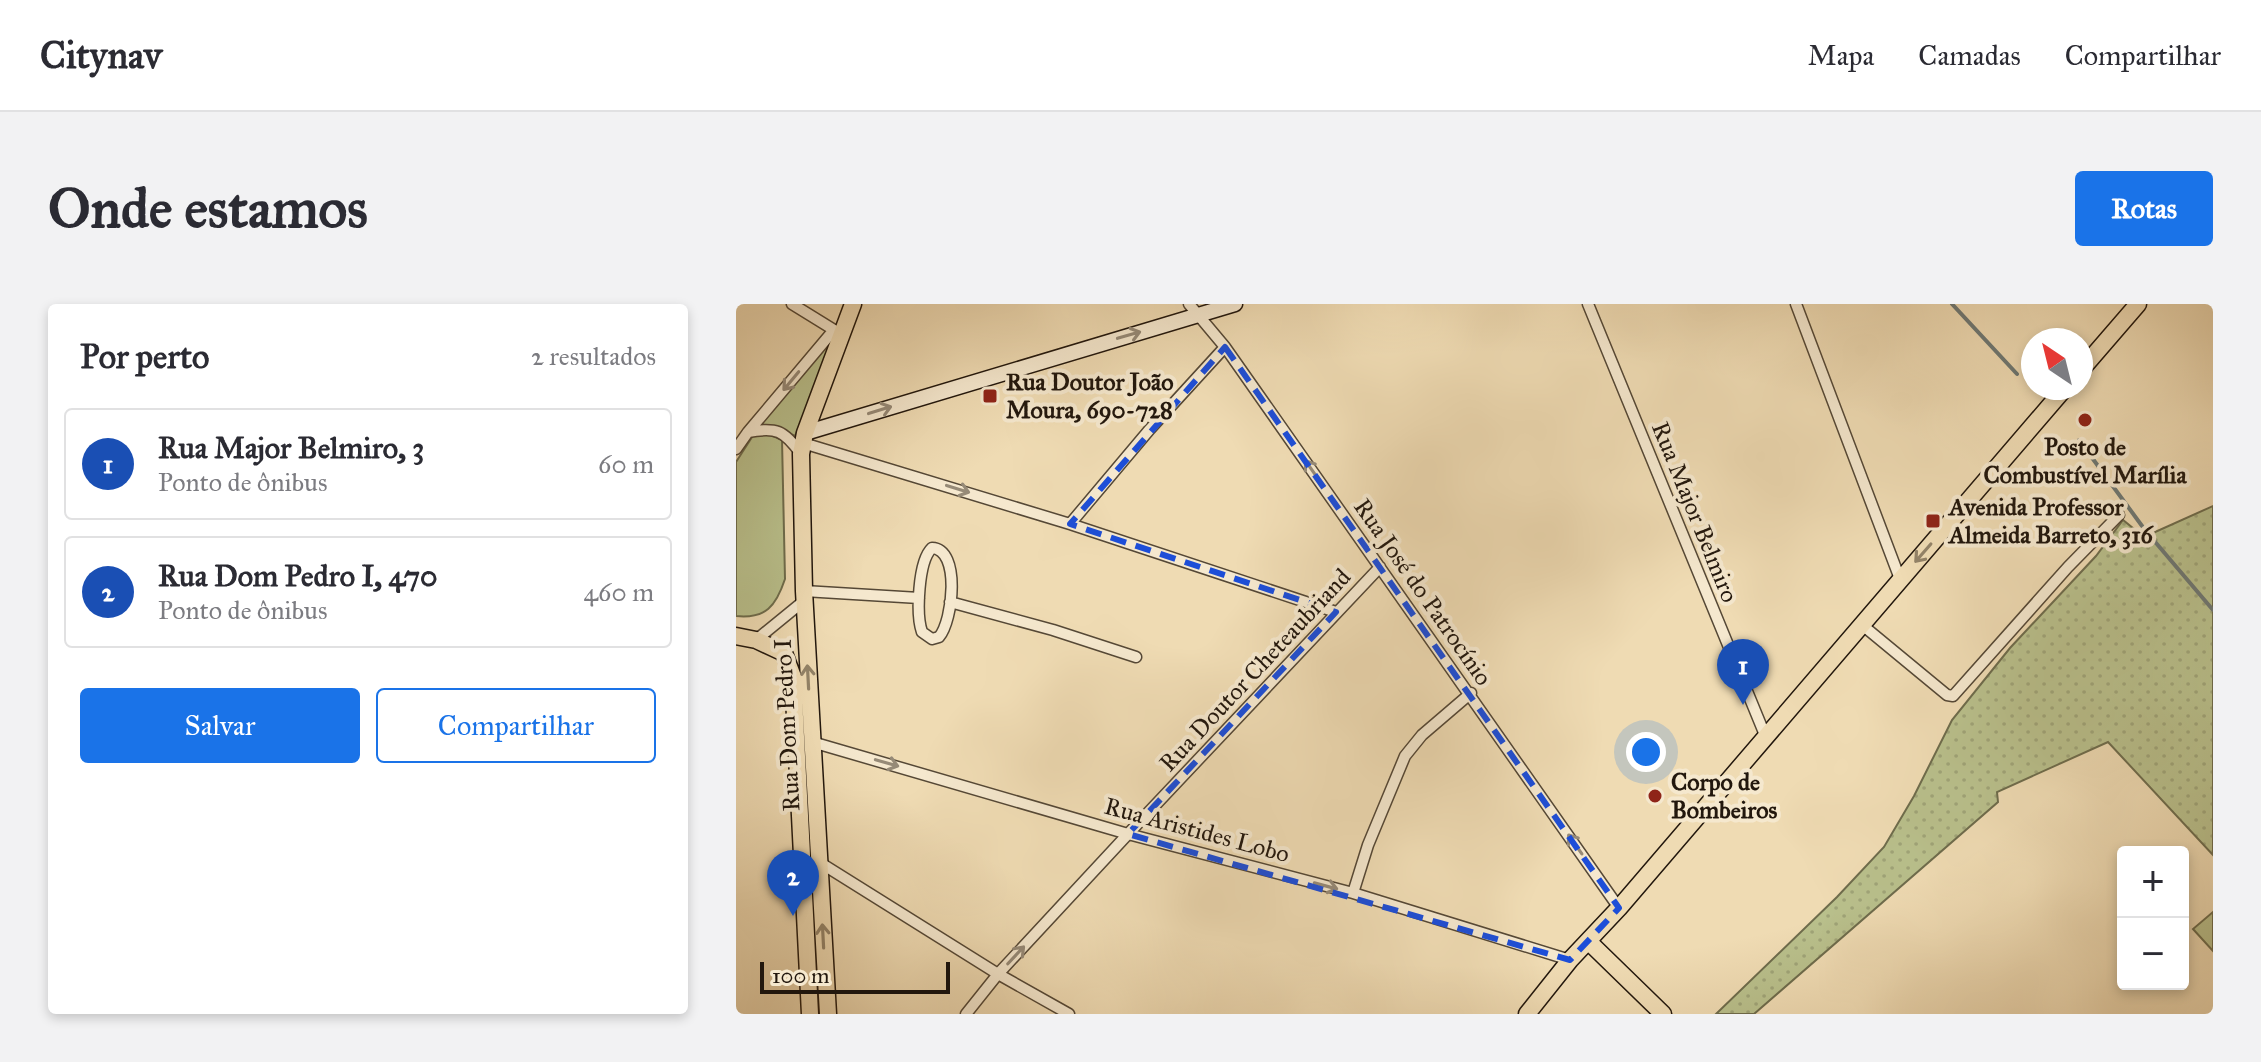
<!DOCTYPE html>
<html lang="pt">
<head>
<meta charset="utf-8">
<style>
	body { margin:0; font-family:"IM FELL Great Primer",serif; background:#f2f2f3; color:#2b2b33 }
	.controls { position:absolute; right:24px; bottom:24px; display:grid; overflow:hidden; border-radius:8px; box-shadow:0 4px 12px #0003 }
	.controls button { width:72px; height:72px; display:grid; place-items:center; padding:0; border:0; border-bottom:2px solid #e1e1e2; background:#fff; color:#2b2b33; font:40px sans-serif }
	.compass { position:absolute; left:1285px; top:24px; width:72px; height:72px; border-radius:50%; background:#fff; box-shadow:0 4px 12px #0003; rotate:325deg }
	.scale { position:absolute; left:24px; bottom:20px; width:190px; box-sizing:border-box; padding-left:8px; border:4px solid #22170d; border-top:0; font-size:22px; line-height:28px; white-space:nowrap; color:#22170d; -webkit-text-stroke:6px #f5e8ce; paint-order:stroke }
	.you { position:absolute; left:910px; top:448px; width:28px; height:28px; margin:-20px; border:6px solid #fff; border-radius:50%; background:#1a73e8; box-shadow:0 0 0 12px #1a73e833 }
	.badge { display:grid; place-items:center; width:52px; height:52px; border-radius:50%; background:#1a73e8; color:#fff; font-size:26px; font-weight:700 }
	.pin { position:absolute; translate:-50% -66px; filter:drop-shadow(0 2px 4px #0008) }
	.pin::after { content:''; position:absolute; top:42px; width:28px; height:24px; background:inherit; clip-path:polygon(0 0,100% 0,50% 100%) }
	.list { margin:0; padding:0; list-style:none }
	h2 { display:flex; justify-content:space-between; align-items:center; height:104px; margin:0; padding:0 32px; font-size:34px }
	h2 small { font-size:26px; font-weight:400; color:#7c7c81 }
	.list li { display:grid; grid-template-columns:52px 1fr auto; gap:24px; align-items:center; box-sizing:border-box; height:112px; margin:0 16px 16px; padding:0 16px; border:2px solid #e1e1e2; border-radius:8px }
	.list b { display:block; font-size:30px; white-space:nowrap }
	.list p { margin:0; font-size:26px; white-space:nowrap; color:#7c7c81 }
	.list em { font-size:26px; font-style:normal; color:#7c7c81 }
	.actions { display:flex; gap:16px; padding:24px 32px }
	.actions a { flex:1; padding:18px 0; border:2px solid #1a73e8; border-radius:8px; text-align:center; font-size:28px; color:#1a73e8 }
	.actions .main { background:#1a73e8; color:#fff }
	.map { position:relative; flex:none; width:1477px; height:710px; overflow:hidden; border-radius:8px }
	header { display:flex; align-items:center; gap:48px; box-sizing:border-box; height:112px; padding:0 40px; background:#fff; border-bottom:2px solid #e1e1e2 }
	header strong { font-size:38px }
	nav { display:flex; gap:44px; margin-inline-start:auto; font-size:28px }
	.intro { display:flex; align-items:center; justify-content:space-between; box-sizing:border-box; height:192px; padding:0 48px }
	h1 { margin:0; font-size:56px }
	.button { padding:20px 36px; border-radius:8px; background:#1a73e8; color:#fff; font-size:28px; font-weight:700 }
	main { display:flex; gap:48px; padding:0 48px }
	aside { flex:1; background:#fff; border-radius:8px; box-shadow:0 4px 12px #0003 }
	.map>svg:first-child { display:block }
	.grass { fill:url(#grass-dots); stroke:#6e6c4c; stroke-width:2 }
	.green { fill:#b9c08c; stroke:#6e6c4c; stroke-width:2 }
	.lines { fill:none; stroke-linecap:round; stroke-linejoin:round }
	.stream { stroke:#6e7874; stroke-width:4 }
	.street-casing { stroke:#554836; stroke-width:13 }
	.secondary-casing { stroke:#22170d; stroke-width:17 }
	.primary-casing { stroke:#22170d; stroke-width:19 }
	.street { stroke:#f5e8ce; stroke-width:10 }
	.secondary { stroke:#f5e8ce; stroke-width:14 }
	.primary { stroke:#efdbb3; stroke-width:16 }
	.oneway { stroke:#968a77 }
	.oneway2 { stroke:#938368 }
	.marked { fill:none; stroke:#1d4ed8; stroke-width:6; stroke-dasharray:16 10; stroke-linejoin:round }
	.poi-dot { fill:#8f2418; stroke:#f5e8ce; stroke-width:3 }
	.labels { text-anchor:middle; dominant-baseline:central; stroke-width:8; stroke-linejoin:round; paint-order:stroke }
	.poi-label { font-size:24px; font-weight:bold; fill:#22170d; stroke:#f5e8ce; text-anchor:start }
	.street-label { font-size:24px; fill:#22170d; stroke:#f5e8ce }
</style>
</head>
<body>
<header>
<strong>Citynav</strong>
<nav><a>Mapa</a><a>Camadas</a><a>Compartilhar</a></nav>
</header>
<div class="intro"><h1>Onde estamos</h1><a class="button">Rotas</a></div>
<main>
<aside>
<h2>Por perto<small>2 resultados</small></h2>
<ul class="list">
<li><span class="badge" style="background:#1a4fb4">1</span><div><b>Rua Major Belmiro, 3</b><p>Ponto de ônibus</p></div><em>60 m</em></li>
<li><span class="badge" style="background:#1a4fb4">2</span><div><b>Rua Dom Pedro I, 470</b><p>Ponto de ônibus</p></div><em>460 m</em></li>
</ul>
<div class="actions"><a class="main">Salvar</a><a>Compartilhar</a></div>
</aside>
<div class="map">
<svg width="1477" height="710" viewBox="0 0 1477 710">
	<defs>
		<pattern id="grass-dots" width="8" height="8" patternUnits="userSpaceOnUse" patternTransform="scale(2)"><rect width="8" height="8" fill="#b9c08c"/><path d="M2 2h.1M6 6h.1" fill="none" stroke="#9fa478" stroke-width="1.8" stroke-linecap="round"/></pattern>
	</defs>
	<rect width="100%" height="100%" fill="#efdbb3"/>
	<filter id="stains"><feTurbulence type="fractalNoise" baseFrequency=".0025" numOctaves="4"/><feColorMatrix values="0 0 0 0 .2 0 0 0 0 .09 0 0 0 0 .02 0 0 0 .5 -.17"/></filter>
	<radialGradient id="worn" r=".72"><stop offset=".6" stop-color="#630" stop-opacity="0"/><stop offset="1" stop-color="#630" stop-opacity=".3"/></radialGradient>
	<path class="grass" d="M1477,202v349l-105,-113 -111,50 1,10 -244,212h-38l121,-117 47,-50 30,-51 38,-76 58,-72 86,-92 27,-36 21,17z"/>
	<path class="green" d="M91,39h7l-39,93 -22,-10h-14z
		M18,130h15l13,6 3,139c-9,27 -19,40 -49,37v-154z
		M1477,608v39l-20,-22z"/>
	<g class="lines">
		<path class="stream" d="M1216,0l65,70
			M1343,136l66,90 68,80"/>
		<g class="street-casing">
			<path id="street" d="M56,0l47,29
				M453,0l36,43 394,561
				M852,0l177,431
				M1060,0l104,275
				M12,128c28,-5 36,-2 53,22
				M67,139l267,81 266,88
				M0,145l12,-17 85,-101
				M334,220l80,-95 75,-82
				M196,244c29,1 21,73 7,89l-7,2 -10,-7c-6,-17 -4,-71 10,-84z
				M68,287l115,7
				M214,298l103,28 83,27
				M1125,320l86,71 6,1 115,-129 51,-52
				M20,336l49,-40
				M76,438l316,92 225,59 217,67
				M83,558l179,112 71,40
				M617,589l15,-48 37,-89 17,-21 49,-42
				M230,710l32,-40 130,-140 252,-267"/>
		</g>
		<g class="secondary-casing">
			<path id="secondary" d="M69,129l430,-129"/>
		</g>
		<g class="primary-casing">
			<path id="primary" d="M1345,66l57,-66
				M0,332l20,4 28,13 9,24 17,337
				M852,637l75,73
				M92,710l-24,-423 -3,-137 4,-21 48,-129
				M791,710l43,-54 49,-52 446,-520"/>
		</g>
		<use href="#street" class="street"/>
		<use href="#secondary" class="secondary"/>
		<use href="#primary" class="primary"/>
	</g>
	<defs><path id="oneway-shaft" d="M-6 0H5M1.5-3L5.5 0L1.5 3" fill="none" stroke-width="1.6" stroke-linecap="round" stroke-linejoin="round" transform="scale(2)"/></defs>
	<g class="oneway">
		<use href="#oneway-shaft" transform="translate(393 31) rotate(-16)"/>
		<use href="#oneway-shaft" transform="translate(55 77) rotate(130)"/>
		<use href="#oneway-shaft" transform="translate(144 106) rotate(-17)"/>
		<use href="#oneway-shaft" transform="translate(576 166) rotate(-125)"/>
		<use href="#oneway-shaft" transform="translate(222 185) rotate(17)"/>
		<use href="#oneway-shaft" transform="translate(151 459) rotate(16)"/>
		<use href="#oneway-shaft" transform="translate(839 540) rotate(-125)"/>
		<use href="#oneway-shaft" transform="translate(590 582) rotate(15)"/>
		<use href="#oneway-shaft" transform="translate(280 651) rotate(-47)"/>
	</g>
	<g class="oneway2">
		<use href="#oneway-shaft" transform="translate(1187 249) rotate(131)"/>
		<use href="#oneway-shaft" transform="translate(72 373) rotate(-93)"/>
		<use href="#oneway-shaft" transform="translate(87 632) rotate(-93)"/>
	</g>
	<path class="marked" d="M489,43l394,561 -49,52 -442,-126 208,-222 -266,-88z"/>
	<g class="poi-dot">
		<rect x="246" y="84" width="16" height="16" rx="4"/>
		<circle cx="1349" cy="116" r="8"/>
		<rect x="1189" y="209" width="16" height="16" rx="4"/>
		<circle cx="919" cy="492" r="8"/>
	</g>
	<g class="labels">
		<g class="poi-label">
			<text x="270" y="78">Rua Doutor João<tspan x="270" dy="28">Moura, 690-728</tspan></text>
			<text x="1349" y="143" text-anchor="middle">Posto de<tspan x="1349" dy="28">Combustível Marília</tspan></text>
			<text x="1213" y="203">Avenida Professor<tspan x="1213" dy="28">Almeida Barreto, 316</tspan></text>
			<text x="935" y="478">Corpo de<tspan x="935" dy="28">Bombeiros</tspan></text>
		</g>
		<g class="street-label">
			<text transform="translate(959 208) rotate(68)">Rua Major Belmiro</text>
			<text transform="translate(687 288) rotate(55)">Rua José do Patrocínio</text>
			<text transform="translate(519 366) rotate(-47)">Rua Doutor Cheteaubriand</text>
			<text transform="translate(51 421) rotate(-93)">Rua Dom Pedro I</text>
			<text transform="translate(461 526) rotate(15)">Rua Aristides Lobo</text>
		</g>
	</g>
	<rect width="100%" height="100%" filter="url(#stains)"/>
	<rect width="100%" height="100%" fill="url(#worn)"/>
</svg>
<div class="controls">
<button>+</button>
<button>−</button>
</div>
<svg class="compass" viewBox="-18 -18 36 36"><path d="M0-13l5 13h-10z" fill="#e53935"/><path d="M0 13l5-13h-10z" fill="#7c7c81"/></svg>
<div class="scale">100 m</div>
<div class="you"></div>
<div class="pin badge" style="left:1007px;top:401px;background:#1a4fb4">1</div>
<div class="pin badge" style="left:57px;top:612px;background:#1a4fb4">2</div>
</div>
</main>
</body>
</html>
